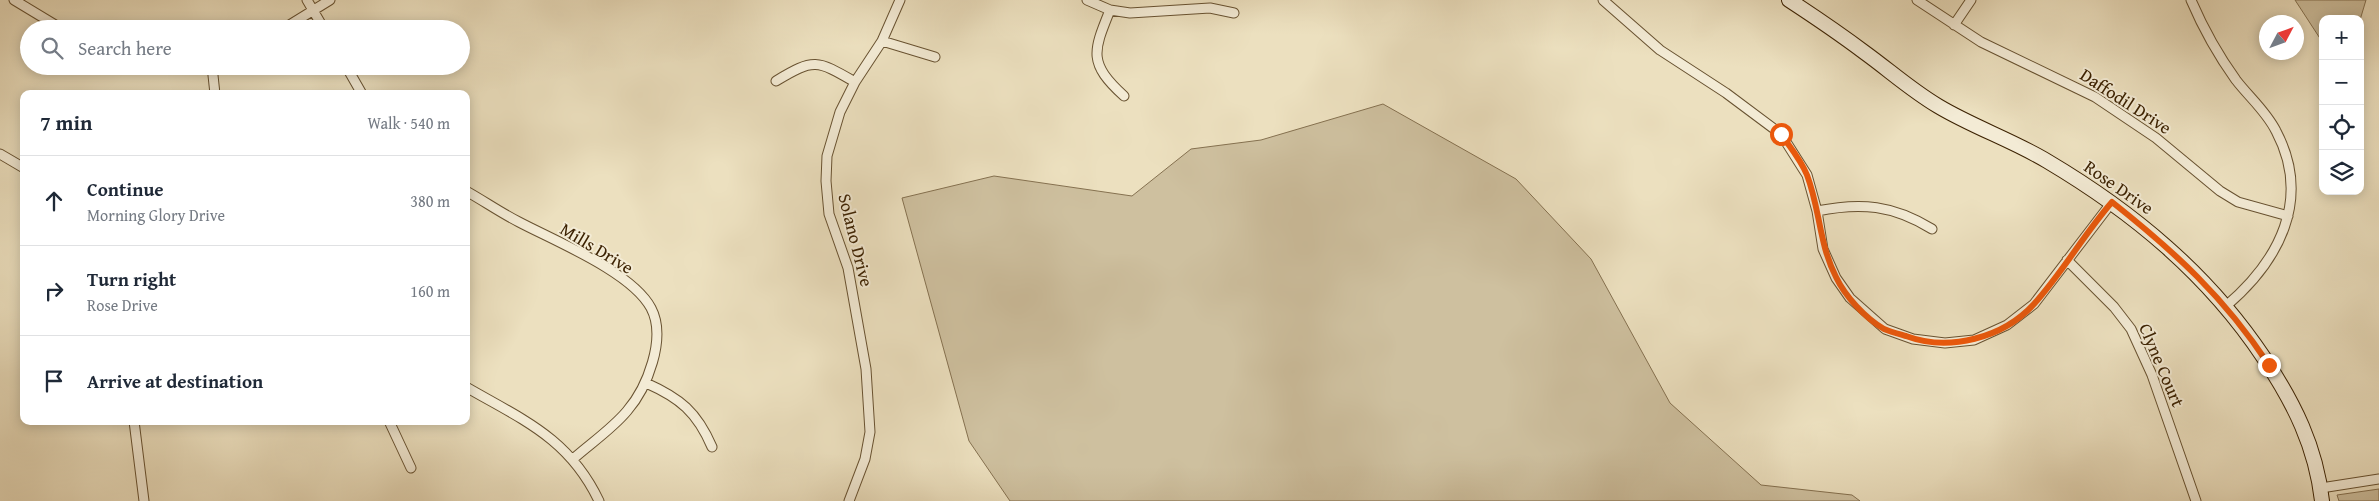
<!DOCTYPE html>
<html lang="en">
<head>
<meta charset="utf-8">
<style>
	body { margin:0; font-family:"Gentium Book Plus",serif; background:#f2f2f3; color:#1f2937 }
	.controls { position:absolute; right:15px; top:15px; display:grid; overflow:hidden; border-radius:10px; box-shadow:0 2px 12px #0003 }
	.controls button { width:45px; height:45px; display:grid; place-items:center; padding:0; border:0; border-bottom:1px solid #e0e1e3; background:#fff; color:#1f2937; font:25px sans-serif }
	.compass { position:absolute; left:2259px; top:15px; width:45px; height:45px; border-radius:50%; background:#fff; box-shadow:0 2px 12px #0003; rotate:49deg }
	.stop { position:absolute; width:15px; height:15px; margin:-11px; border:4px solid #ea580c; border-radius:50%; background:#fff }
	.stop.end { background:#ea580c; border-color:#fff; box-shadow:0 1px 5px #0008 }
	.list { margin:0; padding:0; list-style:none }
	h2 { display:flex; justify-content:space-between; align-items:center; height:65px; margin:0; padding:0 20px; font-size:21px }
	h2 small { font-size:16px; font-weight:400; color:#747a83 }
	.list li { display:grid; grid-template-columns:32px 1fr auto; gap:15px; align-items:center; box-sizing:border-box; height:90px; padding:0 20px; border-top:1px solid #e0e1e3 }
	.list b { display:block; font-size:19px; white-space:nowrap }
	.list p { margin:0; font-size:16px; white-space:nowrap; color:#747a83 }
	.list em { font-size:16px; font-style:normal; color:#747a83 }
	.icon { flex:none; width:28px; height:28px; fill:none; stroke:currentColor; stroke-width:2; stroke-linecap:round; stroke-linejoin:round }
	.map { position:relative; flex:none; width:2379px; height:501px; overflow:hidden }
	.search { position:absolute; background:#fff; box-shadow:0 2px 12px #0003; left:20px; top:20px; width:450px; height:55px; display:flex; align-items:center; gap:12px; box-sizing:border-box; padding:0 18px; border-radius:28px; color:#747a83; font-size:19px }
	.panel { position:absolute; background:#fff; box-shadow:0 2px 12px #0003; left:20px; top:90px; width:450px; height:335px; border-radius:10px }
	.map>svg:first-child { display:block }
	.green { fill:#cec09f; stroke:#857150 }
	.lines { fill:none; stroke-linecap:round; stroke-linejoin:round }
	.street-casing { stroke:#685231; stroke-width:11 }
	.secondary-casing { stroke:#3c2202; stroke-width:16 }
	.street { stroke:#f3ebd5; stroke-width:9 }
	.secondary { stroke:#f3ebd5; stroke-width:14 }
	.route { stroke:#ea580c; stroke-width:6 }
	.labels { text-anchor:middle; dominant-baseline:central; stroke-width:4; stroke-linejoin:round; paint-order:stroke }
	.street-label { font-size:18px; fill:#3c2202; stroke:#f3ebd5 }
</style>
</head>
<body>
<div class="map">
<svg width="2379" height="501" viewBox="0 0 2379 501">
	<rect width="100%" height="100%" fill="#ece0bf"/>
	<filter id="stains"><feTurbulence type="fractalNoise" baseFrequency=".004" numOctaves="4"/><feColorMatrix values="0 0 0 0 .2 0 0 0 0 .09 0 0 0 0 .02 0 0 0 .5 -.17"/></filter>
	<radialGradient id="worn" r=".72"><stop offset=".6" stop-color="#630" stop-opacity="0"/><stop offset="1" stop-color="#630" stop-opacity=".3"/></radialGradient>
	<path class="green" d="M2295,0h71l-6,20 -37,-1v24z
		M1383,104l133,75 75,80 79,144 91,82 91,10 8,6h-850l-41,-60 -67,-243 92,-22 138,20 59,-47 70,-9z
		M2379,489v12h-40l-2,-6z"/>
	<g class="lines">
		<g class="street-casing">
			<path id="street" d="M14,0l48,29
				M307,0l17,29
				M1087,0l23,10 20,3 80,-5 24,5
				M1603,0l57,50 66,43 55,41 26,41 10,36 6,38 13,29 14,20 35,31 28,10 32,4 29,-3 33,-15 27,-21 78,-102
				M1917,0l64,42 114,55 61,41 64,53 18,11 50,14
				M2191,0c12,28 27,55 45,80 13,17 30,31 40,51 36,68 3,130 -50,175
				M1110,10c-17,42 -22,53 14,86
				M1954,25l17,-25
				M283,29l47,-29
				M882,41l53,16
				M212,66l3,28
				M346,66l16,28
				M776,81c38,-23 41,-21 79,1
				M0,154l24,14
				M466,191c18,10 35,22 53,31 36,19 113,50 132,86 16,30 -4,80 -24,103 -15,18 -36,32 -54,48
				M1817,211c44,-9 76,-6 115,18
				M2067,260l47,47 17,22 21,46 44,126
				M646,383c34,15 51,29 66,64
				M466,387c57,33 103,51 133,114
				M134,421l10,80
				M389,421l22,47
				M2321,488l58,-9
				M849,501l16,-42 5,-27 -4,-63 -18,-101 -19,-54 -3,-33 1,-25 13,-44 15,-30 27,-41 18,-41"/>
		</g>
		<g class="secondary-casing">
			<path id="secondary" d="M1789,0c26,17 51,34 75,52 25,18 47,38 74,54 35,21 74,34 109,55 86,51 161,113 217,197 30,45 52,89 58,143"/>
		</g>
		<use href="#street" class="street"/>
		<use href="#secondary" class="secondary"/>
	</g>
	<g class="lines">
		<path class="route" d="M1781,134c9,13 20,26 26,41 13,34 12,69 29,102 9,19 29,41 48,52 7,3 15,5 22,7 43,16 97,2 128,-32 29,-32 50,-70 78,-102 63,50 112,95 157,163"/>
	</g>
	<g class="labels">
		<g class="street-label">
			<text transform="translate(2126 101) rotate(33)">Daffodil Drive</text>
			<text transform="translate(2119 187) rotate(35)">Rose Drive</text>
			<text transform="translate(856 240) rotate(76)">Solano Drive</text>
			<text transform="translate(597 248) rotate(31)">Mills Drive</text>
			<text transform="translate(2162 365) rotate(67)">Clyne Court</text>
		</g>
	</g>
	<rect width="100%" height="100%" filter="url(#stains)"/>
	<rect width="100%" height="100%" fill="url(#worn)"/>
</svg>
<div class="controls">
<button>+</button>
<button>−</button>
<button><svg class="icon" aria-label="locate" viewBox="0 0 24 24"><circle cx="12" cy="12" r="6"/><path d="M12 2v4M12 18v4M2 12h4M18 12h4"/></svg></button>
<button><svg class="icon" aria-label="layers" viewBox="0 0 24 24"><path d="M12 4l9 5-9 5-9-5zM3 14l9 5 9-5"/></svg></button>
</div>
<svg class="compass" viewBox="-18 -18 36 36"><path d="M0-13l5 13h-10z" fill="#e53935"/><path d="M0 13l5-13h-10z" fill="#747a83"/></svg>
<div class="stop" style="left:1781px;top:134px"></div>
<div class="stop end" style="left:2269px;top:365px"></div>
<div class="search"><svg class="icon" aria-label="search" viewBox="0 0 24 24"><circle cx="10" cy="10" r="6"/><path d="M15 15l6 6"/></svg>Search here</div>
<section class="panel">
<h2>7 min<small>Walk · 540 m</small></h2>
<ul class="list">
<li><svg class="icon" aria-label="ahead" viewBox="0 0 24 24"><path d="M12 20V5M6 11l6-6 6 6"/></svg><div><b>Continue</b><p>Morning Glory Drive</p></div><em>380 m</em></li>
<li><svg class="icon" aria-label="right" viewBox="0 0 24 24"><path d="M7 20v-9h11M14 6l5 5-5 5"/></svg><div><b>Turn right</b><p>Rose Drive</p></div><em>160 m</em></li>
<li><svg class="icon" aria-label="arrive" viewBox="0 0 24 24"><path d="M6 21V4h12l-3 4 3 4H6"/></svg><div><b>Arrive at destination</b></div></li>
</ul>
</section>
</div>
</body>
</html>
